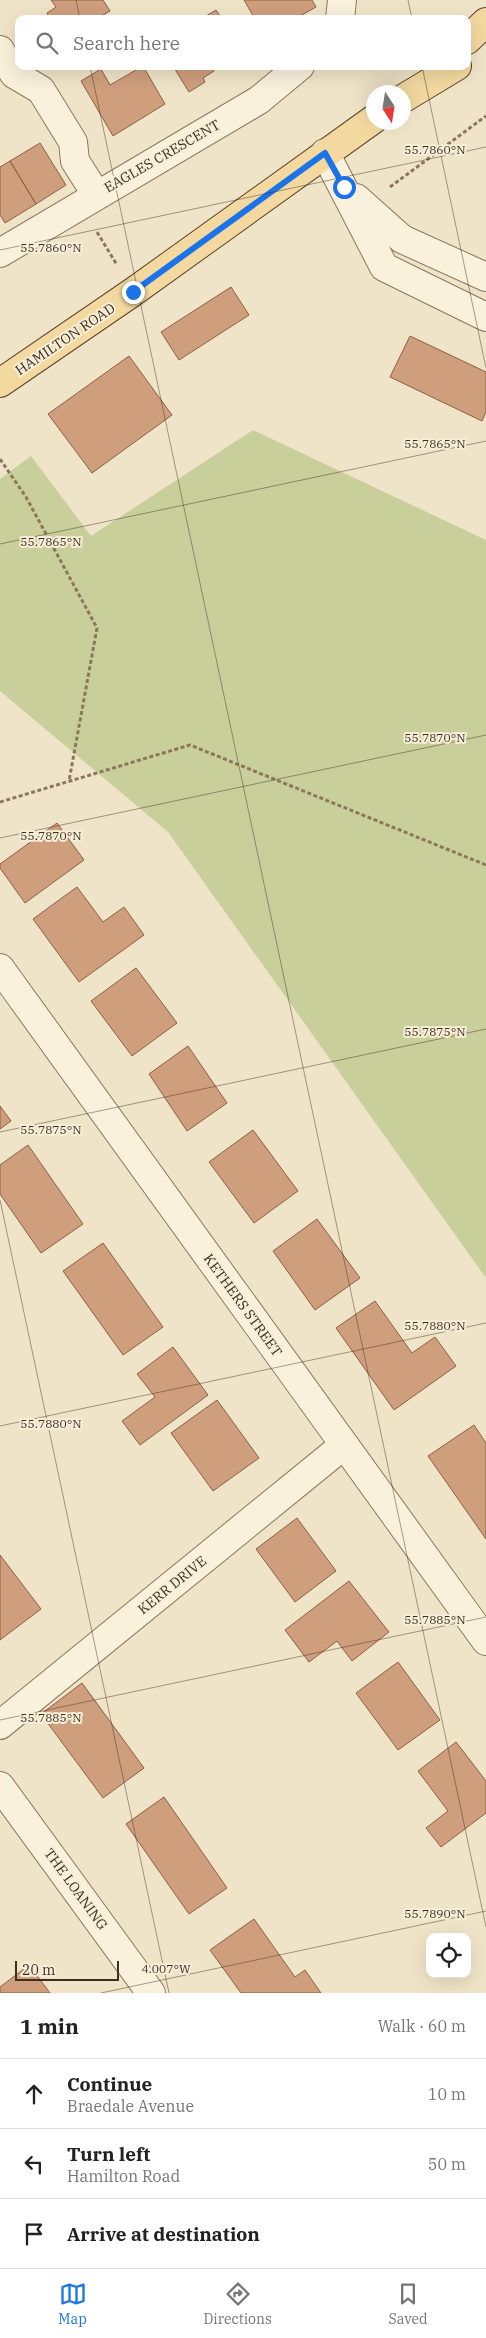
<!DOCTYPE html>
<html lang="en">
<head>
<meta charset="utf-8">
<style>
	body { margin:0; font-family:"IBM Plex Serif",serif; background:#f6f6f6; color:#222 }
	.controls { position:absolute; right:15px; bottom:15px; display:grid; overflow:hidden; border-radius:10px; box-shadow:0 5px 20px #0002 }
	.controls button { width:45px; height:45px; display:grid; place-items:center; padding:0; border:0; border-bottom:1px solid #e0e0e0; background:#fff; color:#222; font:25px sans-serif }
	.compass { position:absolute; left:366px; top:85px; width:45px; height:45px; border-radius:50%; background:#fff; box-shadow:0 5px 20px #0002; rotate:168deg }
	.scale { position:absolute; left:15px; bottom:12px; width:104px; box-sizing:border-box; padding-left:5px; border:2px solid #3d2e20; border-top:0; font-size:14px; line-height:18px; white-space:nowrap; color:#3d2e20; -webkit-text-stroke:4px #f7eed8; paint-order:stroke }
	.stop { position:absolute; width:15px; height:15px; margin:-11px; border:4px solid #1a73e8; border-radius:50%; background:#fff }
	.stop.end { background:#1a73e8; border-color:#fff; box-shadow:0 1px 5px #0008 }
	.list { margin:0; padding:0; list-style:none }
	h2 { display:flex; justify-content:space-between; align-items:center; height:65px; margin:0; padding:0 20px; font-size:21px }
	h2 small { font-size:16px; font-weight:400; color:#767676 }
	.list li { display:grid; grid-template-columns:32px 1fr auto; gap:15px; align-items:center; box-sizing:border-box; height:70px; padding:0 20px; border-top:1px solid #e0e0e0 }
	.list b { display:block; font-size:19px; white-space:nowrap }
	.list p { margin:0; font-size:16px; white-space:nowrap; color:#767676 }
	.list em { font-size:16px; font-style:normal; color:#767676 }
	.icon { flex:none; width:28px; height:28px; fill:none; stroke:currentColor; stroke-width:2; stroke-linecap:round; stroke-linejoin:round }
	.map { position:relative; flex:none; width:486px; height:1993px; overflow:hidden }
	.search { position:absolute; background:#fff; box-shadow:0 5px 20px #0002; left:15px; right:15px; top:15px; height:55px; display:flex; align-items:center; gap:12px; box-sizing:border-box; padding:0 18px; border-radius:10px; color:#767676; font-size:19px }
	.sheet { height:275px; background:#fff }
	nav { display:flex; justify-content:space-around; align-items:center; box-sizing:border-box; height:70px; border-top:1px solid #e0e0e0; background:#fff; font-size:14px; color:#767676 }
	nav a { display:grid; justify-items:center; gap:2px }
	nav .on { color:#1a73e8 }
	.map>svg:first-child { display:block }
	.green { fill:#c9cf9b }
	.building { fill:#cf9f7d; stroke:#8d5f41 }
	.lines { fill:none; stroke-linecap:round; stroke-linejoin:round }
	.minor-casing { stroke:#8d765c; stroke-width:30 }
	.major-casing { stroke:#5b4430; stroke-width:30 }
	.path { stroke:#8d765c; stroke-width:3; stroke-dasharray:4 2.5; stroke-linecap:butt }
	.minor { stroke:#faf1dc; stroke-width:28 }
	.major { stroke:#f3d9a0; stroke-width:28 }
	.route { stroke:#1a73e8; stroke-width:6 }
	.ticks { fill:none; stroke:#3d2e20; stroke-width:1; stroke-opacity:0.45 }
	.labels { text-anchor:middle; dominant-baseline:central; stroke-width:4; stroke-linejoin:round; paint-order:stroke }
	.street-label { font-size:14px; fill:#3d2e20; stroke:#f7eed8 }
	.ticks-label { font-size:12px; text-anchor:middle; fill:#3d2e20; stroke:#f7eed8; stroke-width:4; stroke-linejoin:round; paint-order:stroke }
</style>
</head>
<body>
<div class="map">
<svg width="486" height="1993" viewBox="0 0 486 1993">
	<rect width="100%" height="100%" fill="#f0e4c8"/>
	<path class="green" d="M253,430l233,110v738l-318,-446 -168,-141v-212l31,-23 60,80z"/>
	<path class="building" d="M51,0h52l7,11 -14,8h-46l-3,-6 9,-6z
		M244,0h68l4,7 -16,9 2,3h-47z
		M216,10l6,9h-21z
		M143,66l22,38 -52,32 -32,-55 20,-12 9,16z
		M173,66h39l2,5 -11,7 2,4 -16,10z
		M40,143l26,42 -30,19 -26,-43z
		M10,161l26,43 -31,19 -5,-8v-48z
		M231,287l18,28 -70,45 -18,-28z
		M410,336l76,36v40l-4,9 -92,-44z
		M129,356l43,59 -80,58 -44,-59z
		M57,823l27,37 -59,43 -25,-35v-4z
		M77,887l26,35 21,-15 20,28 -65,47 -46,-63z
		M136,968l41,55 -45,33 -41,-55z
		M188,1046l39,57 -40,28 -38,-57z
		M0,1106l11,15 -11,8z
		M253,1130l45,61 -44,32 -45,-61z
		M28,1145l55,79 -42,29 -41,-59v-29z
		M317,1219l43,59 -45,32 -42,-59z
		M103,1243l60,84 -40,28 -60,-84z
		M375,1301l37,52 23,-16 21,29 -62,44 -58,-82z
		M173,1347l35,48 -68,50 -18,-24 33,-24 -18,-23z
		M217,1400l42,58 -46,33 -42,-58z
		M474,1425l12,18v96l-58,-83z
		M297,1518l39,53 -41,31 -39,-53z
		M0,1555l41,54 -41,31z
		M349,1581l40,51 -37,29 -15,-20 -28,21 -24,-32z
		M398,1662l42,58 -42,30 -42,-57z
		M82,1683l62,85 -41,30 -62,-84z
		M456,1742l30,39v32l-45,34 -15,-19 22,-17 -30,-40z
		M164,1797l63,91 -38,26 -63,-90z
		M254,1919l41,58 10,-7 16,23h-80l-31,-43z
		M29,1965l21,28h-50v-6z"/>
	<g class="lines">
		<g class="minor-casing">
			<path id="minor" d="M340,19l2,-19
				M0,50l14,24 27,16 32,52 2,19 21,33
				M325,153l59,114 102,50
				M356,198l46,41 84,38
				M0,253l259,-153 41,-34
				M0,968l486,673
				M0,1725l344,-280
				M0,1786l151,207"/>
		</g>
		<g class="major-casing">
			<path id="major" d="M467,40l19,-18
				M404,98l53,-32
				M0,383l133,-91 241,-173"/>
		</g>
		<path class="path" d="M390,187l96,-71
			M97,232l20,33
			M0,459l26,38 71,131 -28,153
			M0,802l190,-57 296,120"/>
		<use href="#minor" class="minor"/>
		<use href="#major" class="major"/>
	</g>
	<g class="lines">
		<path class="route" d="M133,292l192,-139 19,34"/>
	</g>
	<path class="ticks" d="M76,0l4,19M408,0l4,19M90,66l396,1861M422,66l64,302M0,250l486,-103M0,544l486,-103M0,838l486,-103M0,1132l486,-103M0,1200l169,793M0,1426l486,-103M0,1720l486,-103M101,1993l385,-82"/>
	<g class="labels">
		<g class="street-label">
			<text transform="translate(162 156) rotate(-30)">EAGLES CRESCENT</text>
			<text transform="translate(65 339) rotate(-34)">HAMILTON ROAD</text>
			<text transform="translate(243 1305) rotate(54)">KETHERS STREET</text>
			<text transform="translate(172 1585) rotate(-39)">KERR DRIVE</text>
			<text transform="translate(76 1889) rotate(54)">THE LOANING</text>
		</g>
	</g>
	<g class="ticks-label">
		<text x="435" y="154">55.7860°N</text>
		<text x="51" y="252">55.7860°N</text>
		<text x="435" y="448">55.7865°N</text>
		<text x="51" y="546">55.7865°N</text>
		<text x="435" y="742">55.7870°N</text>
		<text x="51" y="840">55.7870°N</text>
		<text x="435" y="1036">55.7875°N</text>
		<text x="51" y="1134">55.7875°N</text>
		<text x="435" y="1330">55.7880°N</text>
		<text x="51" y="1428">55.7880°N</text>
		<text x="435" y="1624">55.7885°N</text>
		<text x="51" y="1722">55.7885°N</text>
		<text x="435" y="1918">55.7890°N</text>
		<text x="166" y="1973">4.007°W</text>
	</g>
</svg>
<div class="controls">
<button><svg class="icon" aria-label="locate" viewBox="0 0 24 24"><circle cx="12" cy="12" r="6"/><path d="M12 2v4M12 18v4M2 12h4M18 12h4"/></svg></button>
</div>
<svg class="compass" viewBox="-18 -18 36 36"><path d="M0-13l5 13h-10z" fill="#e53935"/><path d="M0 13l5-13h-10z" fill="#767676"/></svg>
<div class="scale">20 m</div>
<div class="stop" style="left:344px;top:187px"></div>
<div class="stop end" style="left:133px;top:292px"></div>
<div class="search"><svg class="icon" aria-label="search" viewBox="0 0 24 24"><circle cx="10" cy="10" r="6"/><path d="M15 15l6 6"/></svg>Search here</div>
</div>
<section class="sheet">
<h2>1 min<small>Walk · 60 m</small></h2>
<ul class="list">
<li><svg class="icon" aria-label="ahead" viewBox="0 0 24 24"><path d="M12 20V5M6 11l6-6 6 6"/></svg><div><b>Continue</b><p>Braedale Avenue</p></div><em>10 m</em></li>
<li><svg class="icon" aria-label="left" viewBox="0 0 24 24"><path d="M17 20v-9H6M10 6l-5 5 5 5"/></svg><div><b>Turn left</b><p>Hamilton Road</p></div><em>50 m</em></li>
<li><svg class="icon" aria-label="arrive" viewBox="0 0 24 24"><path d="M6 21V4h12l-3 4 3 4H6"/></svg><div><b>Arrive at destination</b></div></li>
</ul>
</section>
<nav>
<a class="on"><svg class="icon" aria-label="map" viewBox="0 0 24 24"><path d="M3 6l6-2 6 2 6-2v14l-6 2-6-2-6 2zM9 4v14M15 6v14"/></svg>Map</a>
<a><svg class="icon" aria-label="directions" viewBox="0 0 24 24"><path d="M12 3l9 9-9 9-9-9zM9 14v-3h6M13 9l2 2-2 2"/></svg>Directions</a>
<a><svg class="icon" aria-label="saved" viewBox="0 0 24 24"><path d="M7 4h10v16l-5-4-5 4z"/></svg>Saved</a>
</nav>
</body>
</html>
